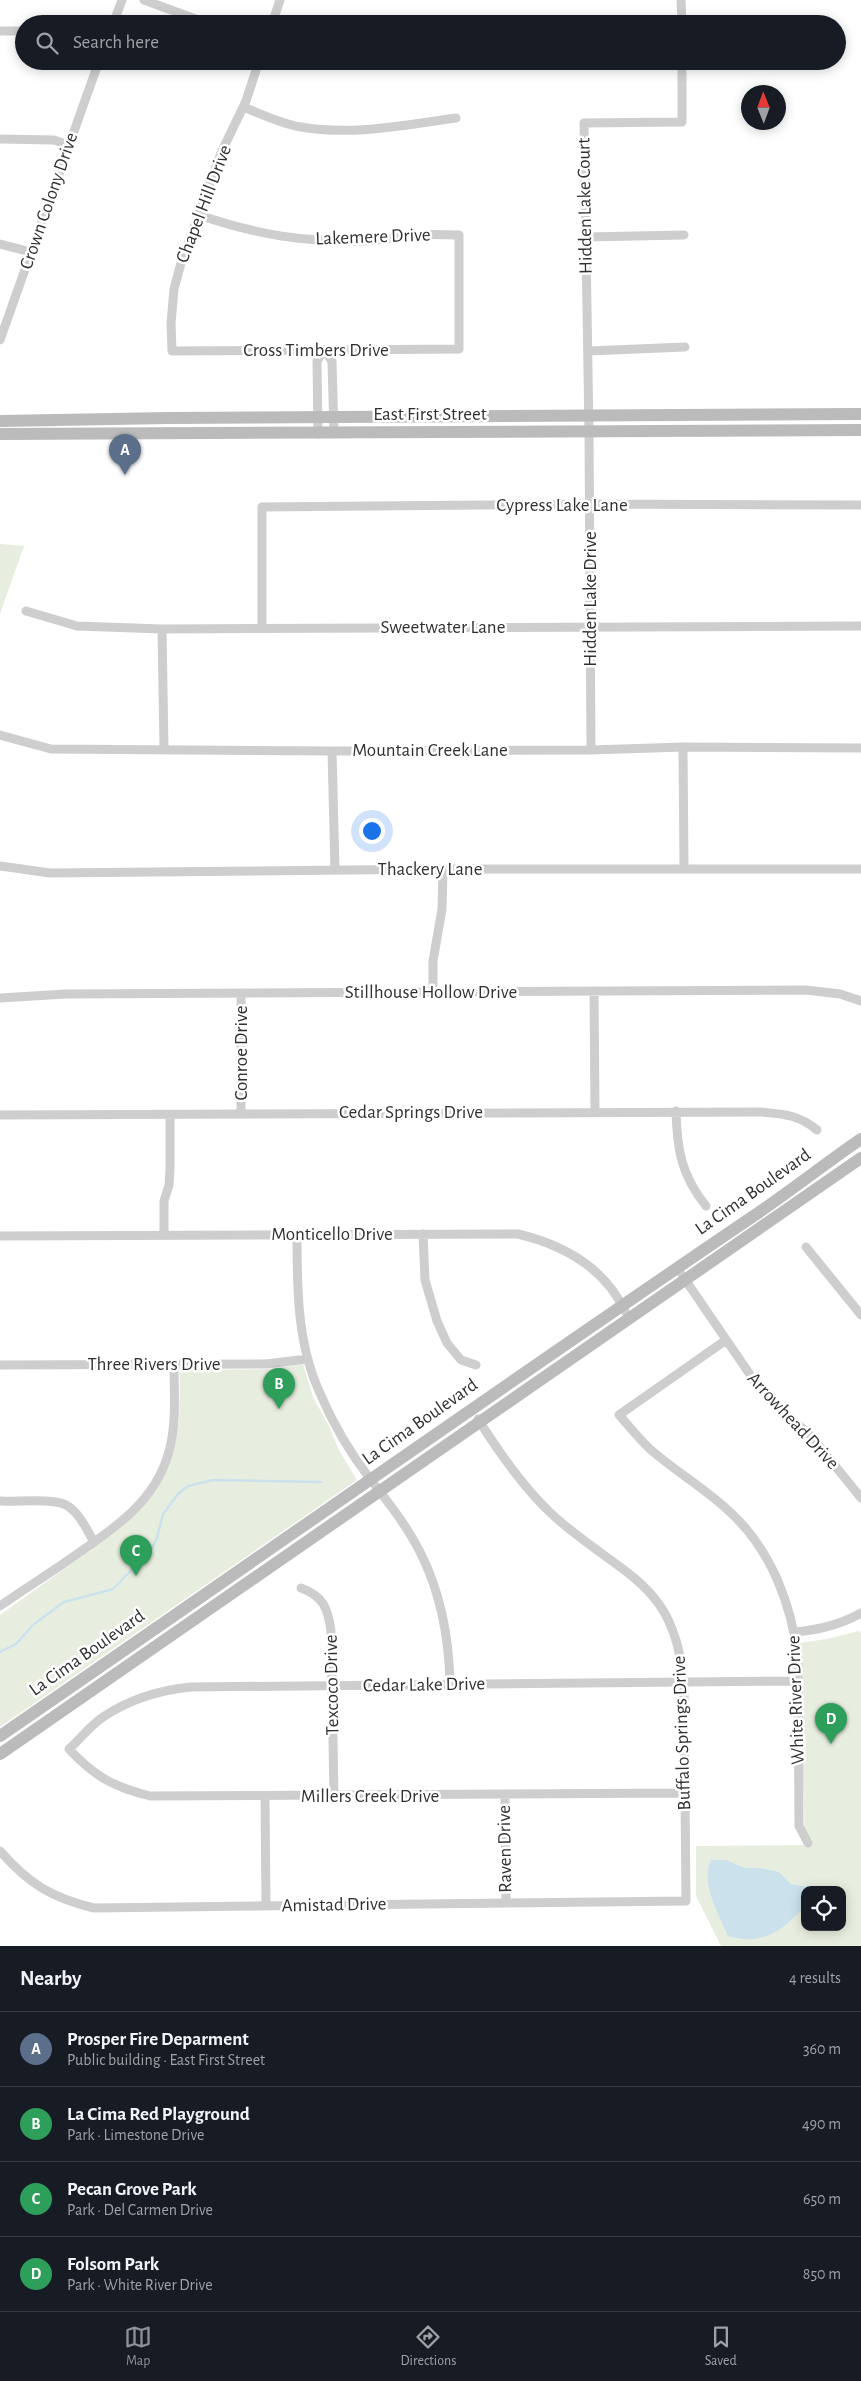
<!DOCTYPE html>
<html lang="en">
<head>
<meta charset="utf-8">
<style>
	body { margin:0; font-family:"Alegreya Sans",sans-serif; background:#20242c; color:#f1f3f6 }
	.controls { position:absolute; right:15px; bottom:15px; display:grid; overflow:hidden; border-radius:10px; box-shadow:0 2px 12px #0003 }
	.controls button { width:45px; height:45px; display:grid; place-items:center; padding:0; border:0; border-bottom:1px solid #363941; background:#171b24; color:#f1f3f6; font:25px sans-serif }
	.compass { position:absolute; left:741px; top:85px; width:45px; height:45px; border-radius:50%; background:#171b24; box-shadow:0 2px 12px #0003; rotate:359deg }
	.you { position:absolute; left:371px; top:830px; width:18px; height:18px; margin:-12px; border:4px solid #fff; border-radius:50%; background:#1a73e8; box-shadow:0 0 0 8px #1a73e833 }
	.badge { display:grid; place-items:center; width:32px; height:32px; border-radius:50%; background:#8c9099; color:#fff; font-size:16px; font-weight:700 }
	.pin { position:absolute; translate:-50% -41px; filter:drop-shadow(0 1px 2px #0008) }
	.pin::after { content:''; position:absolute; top:26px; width:18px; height:15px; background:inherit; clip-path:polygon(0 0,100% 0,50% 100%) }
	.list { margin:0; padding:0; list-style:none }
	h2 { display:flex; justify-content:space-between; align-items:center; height:65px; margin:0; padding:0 20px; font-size:21px }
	h2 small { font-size:16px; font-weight:400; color:#9ea1a6 }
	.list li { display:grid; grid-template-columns:32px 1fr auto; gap:15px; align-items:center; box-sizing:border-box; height:75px; padding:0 20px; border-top:1px solid #363941 }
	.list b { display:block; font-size:19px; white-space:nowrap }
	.list p { margin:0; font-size:16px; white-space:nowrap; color:#9ea1a6 }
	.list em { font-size:16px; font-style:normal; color:#9ea1a6 }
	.icon { flex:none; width:28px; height:28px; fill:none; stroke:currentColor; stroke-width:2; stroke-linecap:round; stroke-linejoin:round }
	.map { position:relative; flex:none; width:861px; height:1946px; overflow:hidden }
	.search { position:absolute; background:#171b24; box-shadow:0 2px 12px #0003; left:15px; right:15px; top:15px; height:55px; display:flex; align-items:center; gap:12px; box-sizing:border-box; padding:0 18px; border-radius:28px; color:#9ea1a6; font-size:19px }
	.sheet { height:365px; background:#171b24 }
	nav { display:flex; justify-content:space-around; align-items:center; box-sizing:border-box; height:70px; border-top:1px solid #363941; background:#171b24; font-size:14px; color:#9ea1a6 }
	nav a { display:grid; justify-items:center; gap:2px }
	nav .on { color:#8c9099 }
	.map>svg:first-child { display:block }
	.green { fill:#e8eedf; fill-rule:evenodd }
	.water { fill:#cbe2ed }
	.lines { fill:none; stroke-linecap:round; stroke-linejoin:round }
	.stream { stroke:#cbe2ed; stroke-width:2.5 }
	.street { stroke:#cecece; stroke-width:9 }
	.secondary { stroke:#bbb; stroke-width:12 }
	.labels { text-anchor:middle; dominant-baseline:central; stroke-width:5; stroke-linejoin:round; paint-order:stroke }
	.street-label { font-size:19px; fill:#313131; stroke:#fff }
</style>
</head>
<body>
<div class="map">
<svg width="861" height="1946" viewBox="0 0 861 1946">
	<rect width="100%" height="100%" fill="#fff"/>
	<path class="green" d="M0,544l24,2 -24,68z
		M303,1364l10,33 16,29 10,24 18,30 -357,247v-112c26,-19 52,-37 78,-56 42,-30 82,-56 96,-109 7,-26 5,-54 6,-80l89,-1z
		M859,1631l2,2v313h-140l-25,-50v-50l109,-1 -6,-202 28,-4zM805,1890h37v37h-37z"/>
	<path class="water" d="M711,1860h15l19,8h16l18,4 12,12 18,3 4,3h-8v16c-23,25 -42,40 -77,30 -9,-21 -28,-53 -17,-76z"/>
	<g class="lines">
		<path class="stream" d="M0,1652l16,-8 17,-19 31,-23 49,-13 38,-39 6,-12 6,-24 15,-20 10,-8 25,-6 108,2"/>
		<path class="street" d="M144,0l65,24
			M681,0l1,24
			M113,24l9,-24
			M272,24l8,-24
			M0,31h24
			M243,107c19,7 38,17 58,20 51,9 105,-2 155,-9
			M0,139l54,1 15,5
			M199,215c59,20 103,27 165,26 19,0 38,-5 57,-6 13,-1 26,0 38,0v114l-287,2 -1,-28 3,-34 7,-26 40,-110 25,-52 13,-40
			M586,237l98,-2
			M0,244l31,8
			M0,340l99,-279
			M588,351l97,-4
			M318,434l-1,-73 7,-11 8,11 2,73
			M26,611l51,15 85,3 699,-3
			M262,627v-120l328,-3 271,1
			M162,629l2,120
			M0,735l51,14 281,2 259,-1 92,-3 178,1
			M683,747l1,121
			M591,750l-2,-318 -5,-309 98,-1v-61
			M332,751l3,119
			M0,866l50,7 393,-4h418
			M594,991l1,120
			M433,992v-31l9,-52 1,-40
			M241,993v120
			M0,998l66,-4 740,-4 34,4 21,7
			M676,1111c1,38 5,64 30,95
			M0,1115l761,-3c23,2 38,3 56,18
			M297,1234c0,53 0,108 22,157 13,31 31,62 52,89 17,22 36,46 49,72 21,41 29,86 30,132
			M423,1234l2,46 12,41 10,22 14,17 15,5
			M164,1235v-34l5,-16 1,-16v-54
			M0,1236l518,-2c46,11 86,33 107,77
			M806,1247l55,68
			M682,1275l71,104 18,22 40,35 50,62
			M726,1340l-107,75c10,11 20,24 31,34 26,23 56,40 81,64 40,37 61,92 67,146l1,167 9,17
			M0,1365l266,-1 41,-5
			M0,1501c17,1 52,-3 66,4 13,7 21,25 28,37
			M301,1588c22,8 27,20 30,43l3,165
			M0,1606c23,-16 47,-31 70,-47 40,-28 83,-54 98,-104 9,-29 6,-61 6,-91
			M795,1632c24,-2 45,-7 66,-19
			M685,1793l-535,3c-36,-9 -55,-19 -81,-47 11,-10 22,-24 34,-32 27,-18 57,-27 88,-30l607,-6
			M505,1795l1,108
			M265,1797l1,109
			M0,1851c29,33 52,47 94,57l592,-7 -2,-211c-6,-108 -59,-111 -129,-173 -30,-27 -55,-63 -77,-98"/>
		<path class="secondary" d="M0,421l168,-3 693,-4
			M0,434l861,-4
			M0,1736c253,-174 504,-351 758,-523 35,-24 68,-50 103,-74
			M0,1754l861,-596"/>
	</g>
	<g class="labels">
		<g class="street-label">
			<text transform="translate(49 201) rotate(-71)">Crown Colony Drive</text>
			<text transform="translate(204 204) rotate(-69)">Chapel Hill Drive</text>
			<text transform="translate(585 206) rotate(-91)">Hidden Lake Court</text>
			<text transform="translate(373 237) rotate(-2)">Lakemere Drive</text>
			<text x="316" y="350">Cross Timbers Drive</text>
			<text x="430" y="414">East First Street</text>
			<text x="562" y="505">Cypress Lake Lane</text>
			<text transform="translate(590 599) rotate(-90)">Hidden Lake Drive</text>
			<text x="443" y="627">Sweetwater Lane</text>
			<text x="430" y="750">Mountain Creek Lane</text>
			<text x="430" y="869">Thackery Lane</text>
			<text x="431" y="992">Stillhouse Hollow Drive</text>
			<text transform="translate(241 1053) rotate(-90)">Conroe Drive</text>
			<text x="411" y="1112">Cedar Springs Drive</text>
			<text transform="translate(753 1192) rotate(-35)">La Cima Boulevard</text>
			<text x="332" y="1234">Monticello Drive</text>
			<text x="154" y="1364">Three Rivers Drive</text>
			<text transform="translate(793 1421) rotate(47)">Arrowhead Drive</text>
			<text transform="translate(420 1422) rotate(-35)">La Cima Boulevard</text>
			<text transform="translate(87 1653) rotate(-35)">La Cima Boulevard</text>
			<text transform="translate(332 1685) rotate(-91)">Texcoco Drive</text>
			<text transform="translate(424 1685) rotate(-1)">Cedar Lake Drive</text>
			<text transform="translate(796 1700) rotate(-92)">White River Drive</text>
			<text transform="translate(682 1733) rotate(-92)">Buffalo Springs Drive</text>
			<text x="370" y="1796">Millers Creek Drive</text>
			<text transform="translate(505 1849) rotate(-91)">Raven Drive</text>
			<text transform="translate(334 1905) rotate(-1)">Amistad Drive</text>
		</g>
	</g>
</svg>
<div class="controls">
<button><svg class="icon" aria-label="locate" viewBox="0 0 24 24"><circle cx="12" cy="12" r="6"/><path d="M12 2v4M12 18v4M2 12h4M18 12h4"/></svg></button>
</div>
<svg class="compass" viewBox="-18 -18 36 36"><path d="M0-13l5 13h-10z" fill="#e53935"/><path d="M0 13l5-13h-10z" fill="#9ea1a6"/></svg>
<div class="you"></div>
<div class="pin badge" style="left:125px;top:475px;background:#5c6f8a">A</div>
<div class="pin badge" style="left:279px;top:1409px;background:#2e9e5b">B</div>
<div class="pin badge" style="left:136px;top:1576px;background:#2e9e5b">C</div>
<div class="pin badge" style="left:831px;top:1744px;background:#2e9e5b">D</div>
<div class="search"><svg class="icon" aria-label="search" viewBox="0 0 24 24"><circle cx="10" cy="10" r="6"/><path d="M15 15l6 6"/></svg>Search here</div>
</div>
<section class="sheet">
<h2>Nearby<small>4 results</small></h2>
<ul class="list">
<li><span class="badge" style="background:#5c6f8a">A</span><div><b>Prosper Fire Deparment</b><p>Public building · East First Street</p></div><em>360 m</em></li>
<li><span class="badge" style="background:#2e9e5b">B</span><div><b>La Cima Red Playground</b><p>Park · Limestone Drive</p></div><em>490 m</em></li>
<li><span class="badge" style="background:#2e9e5b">C</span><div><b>Pecan Grove Park</b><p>Park · Del Carmen Drive</p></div><em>650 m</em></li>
<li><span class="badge" style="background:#2e9e5b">D</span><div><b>Folsom Park</b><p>Park · White River Drive</p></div><em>850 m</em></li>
</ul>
</section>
<nav>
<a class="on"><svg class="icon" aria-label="map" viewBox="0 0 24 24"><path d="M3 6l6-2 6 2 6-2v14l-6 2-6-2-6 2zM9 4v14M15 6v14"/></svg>Map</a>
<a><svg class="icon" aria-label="directions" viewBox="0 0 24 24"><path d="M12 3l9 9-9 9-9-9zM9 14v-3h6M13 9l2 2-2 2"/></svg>Directions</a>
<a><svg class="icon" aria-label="saved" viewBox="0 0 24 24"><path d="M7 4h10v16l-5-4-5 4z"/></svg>Saved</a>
</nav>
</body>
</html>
